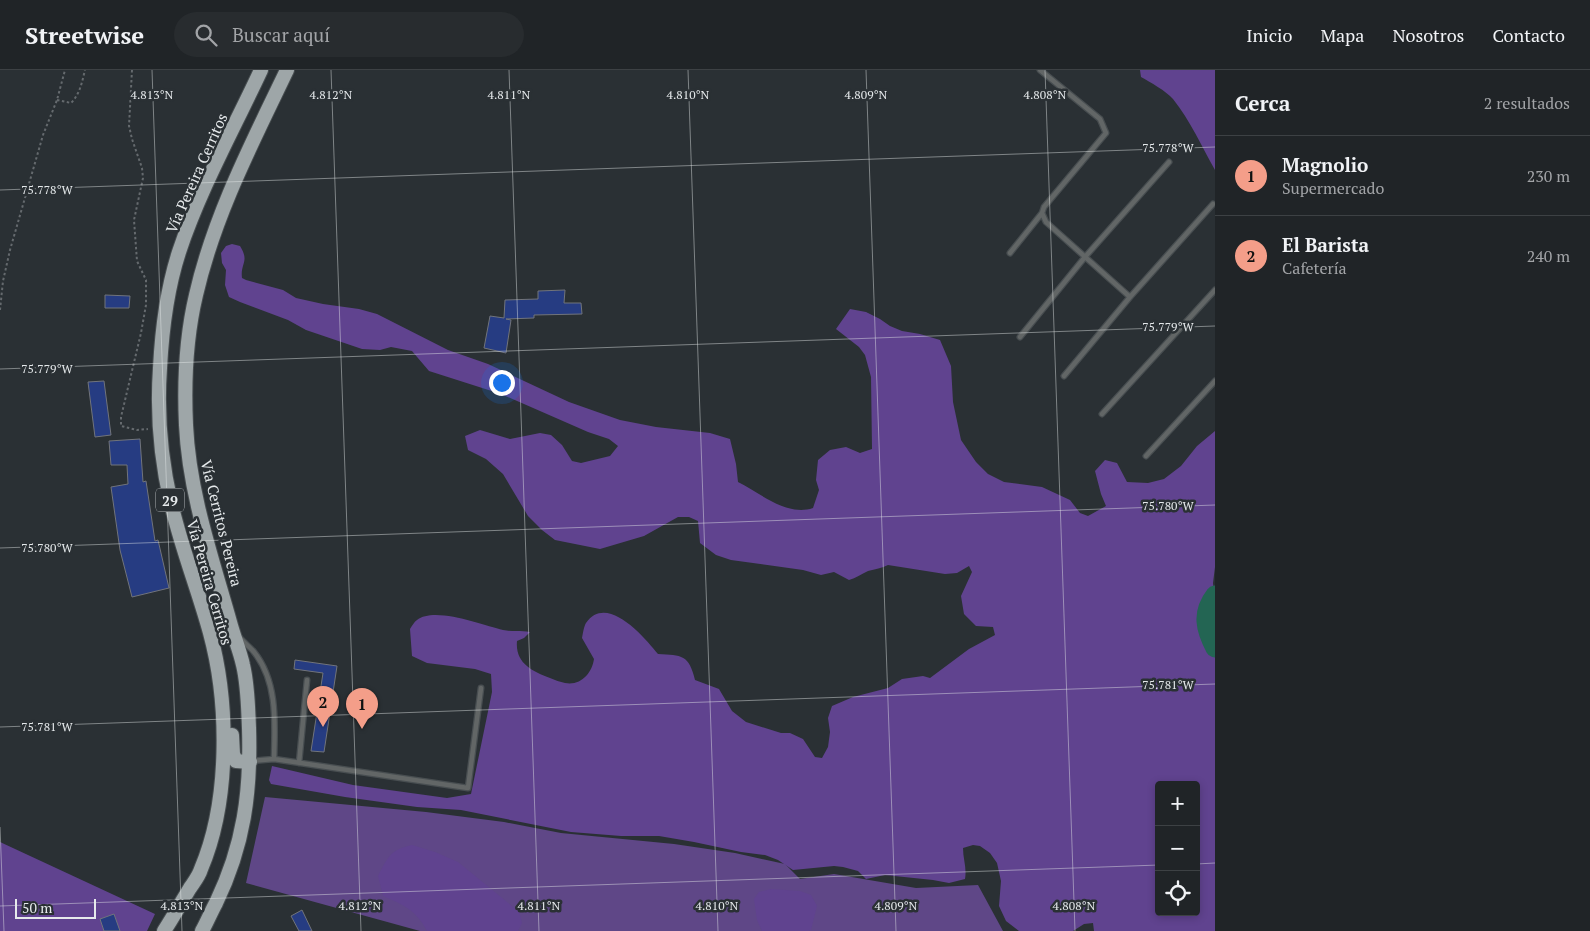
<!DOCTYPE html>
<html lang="es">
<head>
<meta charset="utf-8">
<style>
	body { margin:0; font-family:"PT Serif",serif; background:#282c2f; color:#f1f3f6 }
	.controls { position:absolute; right:15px; bottom:15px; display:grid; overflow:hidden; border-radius:5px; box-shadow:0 2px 8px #0003 }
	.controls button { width:45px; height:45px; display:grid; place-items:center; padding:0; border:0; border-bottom:1px solid #3d4144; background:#202427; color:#f1f3f6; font:25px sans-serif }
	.scale { position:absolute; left:15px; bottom:12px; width:81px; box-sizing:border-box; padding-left:5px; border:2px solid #e6eaec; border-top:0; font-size:14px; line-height:18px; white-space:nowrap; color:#e6eaec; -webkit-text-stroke:4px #2a3034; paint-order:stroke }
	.you { position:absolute; left:501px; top:312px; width:18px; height:18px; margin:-12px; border:4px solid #fff; border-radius:50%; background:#1a73e8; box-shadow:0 0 0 8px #1a73e833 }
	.badge { display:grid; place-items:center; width:32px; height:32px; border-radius:50%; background:#f49e89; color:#111; font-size:16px; font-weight:700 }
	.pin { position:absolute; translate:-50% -41px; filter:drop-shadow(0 1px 2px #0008) }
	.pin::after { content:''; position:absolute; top:26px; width:18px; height:15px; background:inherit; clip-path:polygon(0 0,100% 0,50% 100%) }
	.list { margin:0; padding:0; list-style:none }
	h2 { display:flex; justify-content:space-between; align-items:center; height:65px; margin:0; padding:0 20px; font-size:21px }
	h2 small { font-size:16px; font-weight:400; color:#a2a4a7 }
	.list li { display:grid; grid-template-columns:32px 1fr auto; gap:15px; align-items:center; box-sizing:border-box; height:80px; padding:0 20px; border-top:1px solid #3d4144 }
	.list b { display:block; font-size:19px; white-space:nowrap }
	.list p { margin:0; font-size:16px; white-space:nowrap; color:#a2a4a7 }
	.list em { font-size:16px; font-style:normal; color:#a2a4a7 }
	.icon { flex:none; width:28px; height:28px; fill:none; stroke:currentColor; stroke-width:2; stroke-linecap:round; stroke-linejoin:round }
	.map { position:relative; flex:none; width:1215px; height:861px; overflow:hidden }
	header { display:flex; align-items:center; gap:30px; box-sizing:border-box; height:70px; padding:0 25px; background:#202427; border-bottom:1px solid #3d4144 }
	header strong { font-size:24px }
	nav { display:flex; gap:28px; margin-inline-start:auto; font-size:18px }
	.search { width:350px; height:45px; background:#282c2f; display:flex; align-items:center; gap:12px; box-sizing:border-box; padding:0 18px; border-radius:28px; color:#a2a4a7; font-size:19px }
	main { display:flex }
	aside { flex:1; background:#202427 }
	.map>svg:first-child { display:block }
	.green { fill:#5f4787 }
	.forest { fill:#60438f; fill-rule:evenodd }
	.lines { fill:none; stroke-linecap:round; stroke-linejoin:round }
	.river { stroke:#236553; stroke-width:19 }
	.building { fill:#263c82; stroke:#71747b }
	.service-casing { stroke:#484e51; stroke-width:7 }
	.trunk-casing { stroke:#484e51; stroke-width:16 }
	.path { stroke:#656a6e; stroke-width:2; stroke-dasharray:2.5 2.5; stroke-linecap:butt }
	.service { stroke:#626666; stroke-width:4.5 }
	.trunk { stroke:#9ea6a8; stroke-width:14 }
	.ticks { fill:none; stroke:#e6eaec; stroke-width:1; stroke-opacity:0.45 }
	.labels { text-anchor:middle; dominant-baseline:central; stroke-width:5; stroke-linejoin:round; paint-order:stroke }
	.shield { fill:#2a3034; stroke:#aeb2b5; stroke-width:1 }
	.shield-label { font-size:14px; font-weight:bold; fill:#e6eaec }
	.street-label { font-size:15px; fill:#e6eaec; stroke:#2a3034 }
	.ticks-label { font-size:12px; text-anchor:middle; fill:#e6eaec; stroke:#2a3034; stroke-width:5; stroke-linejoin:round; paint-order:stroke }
</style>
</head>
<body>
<header>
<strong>Streetwise</strong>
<div class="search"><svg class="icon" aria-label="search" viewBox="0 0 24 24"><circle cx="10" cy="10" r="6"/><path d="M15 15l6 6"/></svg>Buscar aquí</div>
<nav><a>Inicio</a><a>Mapa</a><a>Nosotros</a><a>Contacto</a></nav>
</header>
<main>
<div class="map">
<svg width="1215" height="861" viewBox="0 0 1215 861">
	<rect width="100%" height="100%" fill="#2a3034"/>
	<path class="green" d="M265,727l161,15 78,10 57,11 113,11 61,9 50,11 15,15 34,-5 82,14 62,-3 25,46h-583l-174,-48z"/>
	<path class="forest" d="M1140,0h75v100c-13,-23 -25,-50 -42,-71 -7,-8 -23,-17 -32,-22z
		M232,174l8,2c10,16 0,17 2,32l4,2 37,10 13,8 27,6 36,5 18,5 71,36 40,14 81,38 51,18 36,7 54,6 20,6 6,25 2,18c22,11 49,35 75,26l6,-18 -3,-10 2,-20 12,-10 16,-3 14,6 12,-4 -1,-72 -6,-22 -6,-8 -23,-18 14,-20 16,3 14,7 10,7 12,5 18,3 20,6 11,26 2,36 8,38 15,22 12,12 16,8 38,5 28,13 10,13 8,3 18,-10 -5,-12 -6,-23 10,-11 12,3 10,19 21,1 16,-4 17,-13 16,-20 18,-15v136l-2,16 2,19v329h-121l-1,-8 -9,1 -11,7h-54l-13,-10 -7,-15 2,-25 -4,-18 -7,-10 -10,-7 -7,-1 -10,3c0,11 4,20 2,31l-16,4 -16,-3 -48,-5 -19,4 -8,-8 -15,-4 -9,-1 -41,4 -15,-10 -13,-5 -24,-3 -47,-10 -35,-6h-38l-50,-4 -110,-22 -44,-3 -72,-10 -74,-13 -2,-4 3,-14 81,19 94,13 24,-4 21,-102 -1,-18 -16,-5 -48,-6 -15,-7 -2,-27c2,-3 4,-7 7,-9 17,-14 66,5 86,10 9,2 18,0 27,2l-6,6 -7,3c-2,22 15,30 33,37 5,2 10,4 15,5 16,3 27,-10 29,-24l-12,-21c1,-5 2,-12 4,-15 21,-30 58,14 72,31 24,1 31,1 37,26l24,9 13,22 14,11 35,11h9l13,6 12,18 7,1 6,-11 2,-15 -2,-14 4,-12 21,-9 35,-9 14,-9 21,-3 7,2 39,-29 26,-14 -2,-8 -17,-1 -12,-12 -3,-18 11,-24 -3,-6 -12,7 -12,1 -57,-9c-6,3 -13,4 -20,6 -7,3 -12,7 -19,9l-15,-8 -13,3 -18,-5 -72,-10 -15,-5 -16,-12 -2,-22 -9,-4h-11l-34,19 -44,13 -45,-9 -13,-10 -14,-14 -25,-42 -17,-15 -18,-9 -3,-14 15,-6 30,9 30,-6 11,2 11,10 10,16 9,2 29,-7 8,-10 -9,-7 -21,-7 -87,-38 -72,-23 -17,-20 -21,-4 -11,3 -18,-1 -56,-19 -18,-10 -48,-18 -11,-5 -4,-12 1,-15 -4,-7 -1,-10 5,-7zM1159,715h37v127h-37z
		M0,772l155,72 -8,17h-147z
		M412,775l23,7 23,10 61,50 3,11 -4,8h-91c-11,-21 -23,-26 -44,-35l-5,-20c10,-19 12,-26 34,-31z
		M771,819l29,2 11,4 6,11 -6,24 -2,1h-47l-5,-11 -3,-21 5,-7z"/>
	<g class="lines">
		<path class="river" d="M1215,525c-14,18 -10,34 0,53"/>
	</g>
	<path class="building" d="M565,220l-1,13h17l1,11 -48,1v3l-28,1 5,1 -5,33 -22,-5 6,-32 14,2 1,-18 33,-1v-8z
		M105,225l25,1 -1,12h-24z
		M104,311l7,54 -16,2 -7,-55z
		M140,369l3,43 3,-1 9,60 3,-1 11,48 -37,9 -12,-47 -9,-63 17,-3 -1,-19h-16l-2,-24z
		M295,590l42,6 -13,86 -13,-1 12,-78 -29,-4z
		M302,840l10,21h-13l-8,-15z
		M114,844l6,17h-16l-4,-12z"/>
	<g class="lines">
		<g class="service-casing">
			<path id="service" d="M1040,0l60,49 6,14 -62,74 -2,6 4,9 84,75
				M1010,183l32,-40
				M1020,267l65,-80 84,-95
				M1064,306l66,-79 83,-93
				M1102,344l113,-124
				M1146,386l69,-75
				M240,568c4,5 10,9 14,14 24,30 21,71 20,107
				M252,691l22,-2 194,29 13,-100
				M299,693l8,-83"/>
		</g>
		<g class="trunk-casing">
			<path id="trunk" d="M232,665l1,19 3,7 14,1
				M164,861c9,-14 17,-28 26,-43 4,-6 9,-12 11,-19 29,-68 28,-166 9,-236 -12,-44 -29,-86 -39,-130 -10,-43 -14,-92 -11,-135 2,-39 7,-79 19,-116 21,-63 54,-122 82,-182
				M202,861c5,-9 9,-19 14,-28 28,-58 35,-111 33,-175 -1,-21 -1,-42 -6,-63 -3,-14 -9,-28 -13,-43 -18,-64 -41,-130 -44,-197 -2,-43 0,-88 10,-130 18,-79 56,-152 91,-225"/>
		</g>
		<path class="path" d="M132,0l-3,56 3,13 10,29 1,10 -9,42 3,41 9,19v25l-5,28 -20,84v9l16,4 11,-1
			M57,30l14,3c9,-9 11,-21 14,-33
			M0,240l3,-29 7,-31 33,-115 14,-35 8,-30"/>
		<use href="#service" class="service"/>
		<use href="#trunk" class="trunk"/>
	</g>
	<path class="ticks" d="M152,0l30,861M331,0l30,861M509,0l30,861M688,0l30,861M866,0l30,861M1045,0l30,861M0,120l1215,-43M0,299l1215,-43M0,478l1215,-43M0,657l1215,-43M0,757l4,104M1196,794l19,-1M0,836l1159,-41"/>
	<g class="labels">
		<rect class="shield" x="156" y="418.5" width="28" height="23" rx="4"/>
		<g class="shield-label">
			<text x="170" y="430">29</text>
		</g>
		<g class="street-label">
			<text transform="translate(196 103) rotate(-66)">Vía Pereira Cerritos</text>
			<text transform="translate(222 453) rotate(76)">Vía Cerritos Pereira</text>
			<text transform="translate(210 512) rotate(74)">Vía Pereira Cerritos</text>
		</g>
	</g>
	<g class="ticks-label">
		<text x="152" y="29">4.813°N</text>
		<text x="331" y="29">4.812°N</text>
		<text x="509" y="29">4.811°N</text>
		<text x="688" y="29">4.810°N</text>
		<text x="866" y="29">4.809°N</text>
		<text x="1045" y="29">4.808°N</text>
		<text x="1168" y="82">75.778°W</text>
		<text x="47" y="124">75.778°W</text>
		<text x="1168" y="261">75.779°W</text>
		<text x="47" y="303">75.779°W</text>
		<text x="1168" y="440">75.780°W</text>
		<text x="47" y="482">75.780°W</text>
		<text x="1168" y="619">75.781°W</text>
		<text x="47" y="661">75.781°W</text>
		<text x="182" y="840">4.813°N</text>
		<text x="360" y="840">4.812°N</text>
		<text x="539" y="840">4.811°N</text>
		<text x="717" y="840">4.810°N</text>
		<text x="896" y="840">4.809°N</text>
		<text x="1074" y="840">4.808°N</text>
	</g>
</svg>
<div class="controls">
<button>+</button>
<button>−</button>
<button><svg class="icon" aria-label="locate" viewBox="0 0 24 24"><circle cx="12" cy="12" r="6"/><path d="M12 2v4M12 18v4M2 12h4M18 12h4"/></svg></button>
</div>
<div class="scale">50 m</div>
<div class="you"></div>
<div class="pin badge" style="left:362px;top:659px">1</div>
<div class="pin badge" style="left:323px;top:657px">2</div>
</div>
<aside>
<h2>Cerca<small>2 resultados</small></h2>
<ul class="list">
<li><span class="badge">1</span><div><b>Magnolio</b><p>Supermercado</p></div><em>230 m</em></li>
<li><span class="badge">2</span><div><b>El Barista</b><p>Cafetería</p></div><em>240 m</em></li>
</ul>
</aside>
</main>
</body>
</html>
